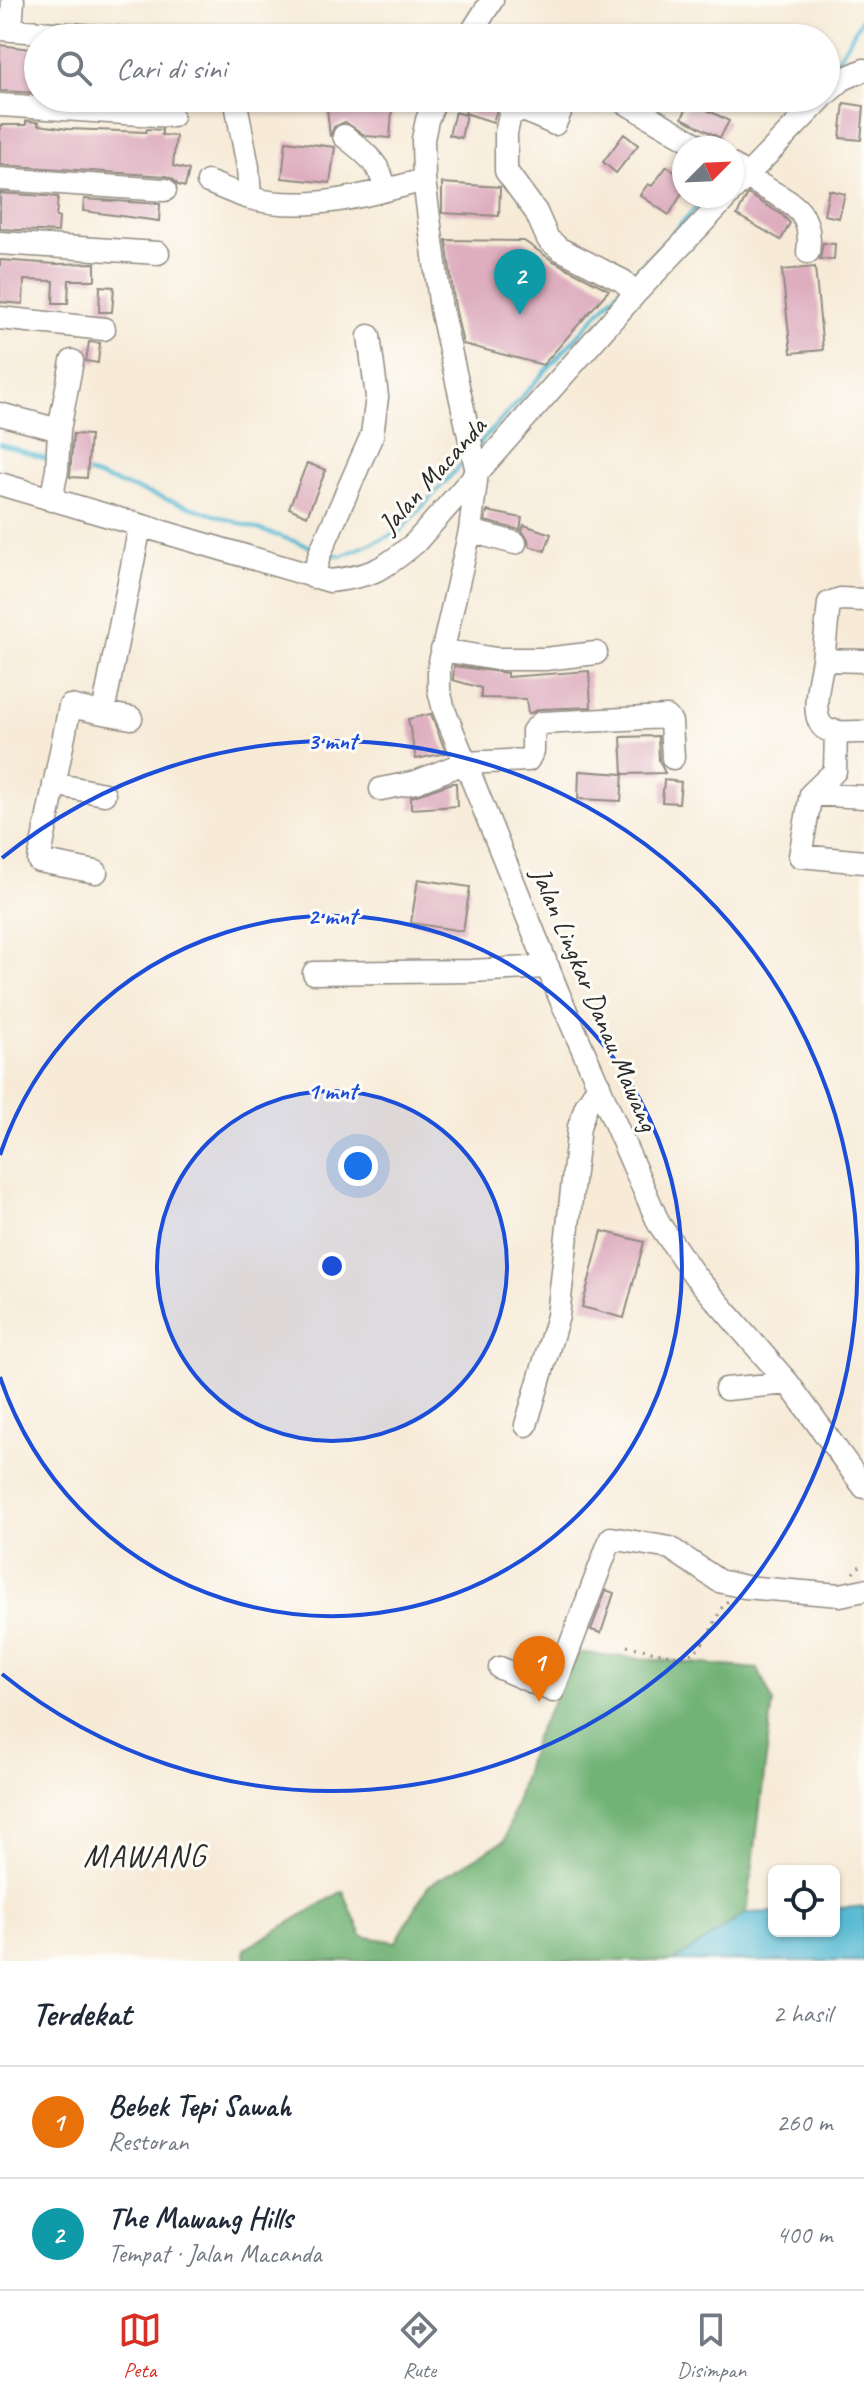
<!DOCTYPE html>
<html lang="id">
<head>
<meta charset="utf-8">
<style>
	body { margin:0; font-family:Caveat,sans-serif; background:#f6f6f7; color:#1f2937 }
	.controls { position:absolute; right:24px; bottom:24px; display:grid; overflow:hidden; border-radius:12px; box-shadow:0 2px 6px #0004 }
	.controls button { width:72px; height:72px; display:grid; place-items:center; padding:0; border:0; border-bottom:2px solid #e0e1e3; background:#fff; color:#1f2937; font:40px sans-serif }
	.compass { position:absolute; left:672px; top:136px; width:72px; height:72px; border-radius:50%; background:#fff; box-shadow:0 2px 6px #0004; rotate:66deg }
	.you { position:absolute; left:358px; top:1166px; width:28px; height:28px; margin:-20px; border:6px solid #fff; border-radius:50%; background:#1a73e8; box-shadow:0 0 0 12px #1a73e833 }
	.badge { display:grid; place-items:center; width:52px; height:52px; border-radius:50%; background:#d93025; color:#fff; font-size:26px; font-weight:700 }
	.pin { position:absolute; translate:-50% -66px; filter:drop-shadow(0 2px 4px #0008) }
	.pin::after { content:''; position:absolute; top:42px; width:28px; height:24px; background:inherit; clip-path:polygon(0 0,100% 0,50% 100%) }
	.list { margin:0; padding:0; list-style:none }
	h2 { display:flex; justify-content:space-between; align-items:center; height:104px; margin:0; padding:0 32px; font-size:34px }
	h2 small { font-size:26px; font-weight:400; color:#747a83 }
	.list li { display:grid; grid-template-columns:52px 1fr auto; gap:24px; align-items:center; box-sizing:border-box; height:112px; padding:0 32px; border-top:2px solid #e0e1e3 }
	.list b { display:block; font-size:30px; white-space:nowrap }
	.list p { margin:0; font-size:26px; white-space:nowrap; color:#747a83 }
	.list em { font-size:26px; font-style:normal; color:#747a83 }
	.icon { flex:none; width:44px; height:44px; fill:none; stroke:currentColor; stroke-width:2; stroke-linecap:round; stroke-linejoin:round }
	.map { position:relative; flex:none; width:864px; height:1961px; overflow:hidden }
	.search { position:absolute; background:#fff; box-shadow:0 2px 6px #0004; left:24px; right:24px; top:24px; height:88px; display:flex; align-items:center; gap:20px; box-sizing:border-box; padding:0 28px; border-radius:44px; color:#747a83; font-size:30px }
	.sheet { height:328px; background:#fff }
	nav { display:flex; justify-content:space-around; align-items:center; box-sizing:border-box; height:112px; border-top:2px solid #e0e1e3; background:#fff; font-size:22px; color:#747a83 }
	nav a { display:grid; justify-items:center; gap:4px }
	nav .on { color:#d93025 }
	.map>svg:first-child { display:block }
	.forest { fill:#71b275; stroke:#4e6e50; stroke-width:2 }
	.water { fill:#52b8d1; stroke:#3e727e; stroke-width:2 }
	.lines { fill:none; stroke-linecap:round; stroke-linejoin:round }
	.stream { stroke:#52b8d1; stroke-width:4 }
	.building { fill:#deaebf }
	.minor-casing { stroke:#918b82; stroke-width:25 }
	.path { stroke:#918b82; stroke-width:3; stroke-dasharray:2 6; stroke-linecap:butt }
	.minor { stroke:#fff; stroke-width:22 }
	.ring { fill:none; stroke:#1d4ed8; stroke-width:4 }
	.labels { text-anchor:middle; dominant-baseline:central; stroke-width:6; stroke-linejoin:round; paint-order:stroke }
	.street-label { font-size:28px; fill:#2b2b2b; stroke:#fdfcf7 }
	.quarter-label { font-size:32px; letter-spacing:2px; fill:#2b2b2b; stroke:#fdfcf7 }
	.centre { fill:#1d4ed8; stroke:#fdfcf7; stroke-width:4 }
	.ring-label { font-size:24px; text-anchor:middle; font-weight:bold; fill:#1d4ed8; stroke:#fdfcf7; stroke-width:6; stroke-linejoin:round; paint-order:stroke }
</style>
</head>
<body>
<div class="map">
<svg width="864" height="1961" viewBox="0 0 864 1961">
	<rect width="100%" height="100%" fill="#fdfcf7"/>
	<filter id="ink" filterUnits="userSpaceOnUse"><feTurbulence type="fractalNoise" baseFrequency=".0125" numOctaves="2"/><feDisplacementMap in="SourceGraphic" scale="16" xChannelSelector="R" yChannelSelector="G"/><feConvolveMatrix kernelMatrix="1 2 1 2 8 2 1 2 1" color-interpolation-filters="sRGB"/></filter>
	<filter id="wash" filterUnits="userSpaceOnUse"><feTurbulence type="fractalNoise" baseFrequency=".006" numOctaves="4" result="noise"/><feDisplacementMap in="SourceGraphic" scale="32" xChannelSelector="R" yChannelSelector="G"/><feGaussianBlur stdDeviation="1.8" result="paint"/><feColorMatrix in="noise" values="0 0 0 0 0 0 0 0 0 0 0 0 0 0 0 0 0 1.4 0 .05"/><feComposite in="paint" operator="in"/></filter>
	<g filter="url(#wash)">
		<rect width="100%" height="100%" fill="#f7ebd8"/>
		<path class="forest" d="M579,1653l179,16 15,33 -26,211 -73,48h-428l-1,-12 98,-58 19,45 34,6 32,-56 77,-46 30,-103z"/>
		<path class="water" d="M864,1907v54h-190l73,-48 27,-1v19h60v-23z"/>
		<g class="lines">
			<path class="stream" d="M826,75l7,-7 31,-53
				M741,162l62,-64
				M629,279l78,-83
				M0,444l49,16
				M479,444l142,-156
				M84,472l231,76
				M327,552l14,4 58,-24 66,-72"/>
		</g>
		<g id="blocks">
			<path class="building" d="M0,45l38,5v43l-38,-2z
				M326,98h67l-3,40 -24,-2 -21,-14 -11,5 -4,10z
				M470,98h31l-8,24 -28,-9z
				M690,101l39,20 -9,17 -38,-20z
				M844,103l20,3 -3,34 -21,-2z
				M455,112l11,3 -5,23 -12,-3z
				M26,121l13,1 -1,3 30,4 78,3 1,-3 15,1v5l14,1 -3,30 16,4 -4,17 -7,-2 -5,-6 -7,-3 -166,-11v-40h26z
				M624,134l14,11 -22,28 -13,-11z
				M286,141l49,6 -5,36 -48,-5z
				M667,166l17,13v11l-15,25 -29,-20 8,-11 4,2z
				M442,183l58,4 -1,29 -57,-3z
				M829,190l16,4 -6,24 -15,-3z
				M0,193l58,4 -2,20h3l-1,15 -58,-3z
				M748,194l33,20 9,9 -9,17 -44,-25z
				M84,199l76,5 -1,17 -76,-10z
				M446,240l78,1 29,20 56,29 -66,75 -80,-21 -8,-37z
				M823,243l12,1 -1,16 -14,-1z
				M0,260l56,4 39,-1v17h-26l-1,23h-15l1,-22 -30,-1 -1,24 -23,-2z
				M815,267l8,83 -32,3 -9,-83z
				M100,286l14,1 -2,25h-13z
				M89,342l11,1 -2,20 -12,-2z
				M73,434l17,1 -3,43 -17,-1z
				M307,463l19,7 -19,46 -18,-8z
				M487,511l35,7 -2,12 -35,-9z
				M524,525l27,9 -6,17 -16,-5 -1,-7 -6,-8z
				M454,666l53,7v4l82,-6 2,36 -51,2 -12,5 -2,-15 -45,-1v-10l-28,-8z
				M431,714l15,39 -30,6 -8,-40z
				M658,736l1,24 6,13 -42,1 -2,-37z
				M579,771l44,3 -2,27 -43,-2z
				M664,780l17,2 -2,21 -17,-1z
				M452,783h4l1,23 -46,3v-12z
				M418,879l52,8 -7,44 -52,-8z
				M602,1231l42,11 -20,76 -42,-11z
				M606,1590l8,3 -13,40 -10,-3z"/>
		</g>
	</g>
	<g filter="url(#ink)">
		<use href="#blocks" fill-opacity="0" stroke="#918b82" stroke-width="2"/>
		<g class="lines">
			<g class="minor-casing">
				<path id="minor" d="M0,29l121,9
					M11,30l2,-30
					M468,38l24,-38
					M826,94l17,-15 21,-9
					M235,98l13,69 2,31
					M436,98l-9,22 -4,19 1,41 17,129 36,163 -7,59 -31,135v24l5,20 115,285 100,229 36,52 93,107 76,104
					M566,98l-11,26 -34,-15 -11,6 -4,18v38l30,41 12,27 12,10 63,32 12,13
					M593,98l4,2
					M617,98l86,50
					M0,105l172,11
					M344,136c19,15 38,28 41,54
					M732,165c9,5 16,13 25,18 33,20 57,26 51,69
					M0,179l165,11
					M208,182c14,5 27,12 42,16 56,15 119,-3 174,-18
					M732,191l90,-93
					M0,243l158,10
					M0,318l104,11
					M0,414l59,16
					M0,484l330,97c41,-5 53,-11 85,-38l220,-249 93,-98
					M51,500l6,-30 2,-40 13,-69
					M470,531l45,12
					M313,577l7,-24 52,-118 5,-38 -8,-61
					M864,600l-24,-1 -11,4 -6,57 41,1
					M442,650l54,9h49l51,-6
					M823,660c-3,18 -17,66 8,71 10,2 23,1 33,1
					M103,713l28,5
					M836,731l-1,40 -24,23 -11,62 64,6
					M54,784l50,10
					M381,789l35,-7 48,-19 64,-3 5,-9v-20l8,-8 126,-6 4,5 2,36
					M811,794l53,3
					M96,872l-57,-11 31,-155 33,7 37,-187
					M314,973l157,-2 77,-4
					M726,1389l62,-6
					M526,1425l32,-109 21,-189 7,-21 13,-21
					M500,1668l53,23 58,-153 59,10 49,33 26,6 95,8 24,-5"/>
			</g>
			<path class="path" d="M853,1573l11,-11
				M627,1646c65,12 66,24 96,-41l5,-4"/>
			<use href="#minor" class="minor"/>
		</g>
	</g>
	<circle cx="332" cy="1266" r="175" fill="#1d4ed8" fill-opacity=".12"/>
	<g class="ring">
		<circle cx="332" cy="1266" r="175"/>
		<path d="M0 1155A350 350 0 1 1 0 1377"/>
		<path d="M2 858A525 525 0 1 1 2 1674"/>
	</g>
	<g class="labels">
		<g class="street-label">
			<text transform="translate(432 475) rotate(-48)">Jalan Macanda</text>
			<text transform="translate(595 999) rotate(67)">Jalan Lingkar Danau Mawang</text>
		</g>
		<g class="quarter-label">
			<text x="145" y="1855">MAWANG</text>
		</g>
	</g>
	<circle cx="332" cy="1266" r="12" class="centre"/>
	<g class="ring-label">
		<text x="332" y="749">3 mnt</text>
		<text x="332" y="924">2 mnt</text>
		<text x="332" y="1099">1 mnt</text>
	</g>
</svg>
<div class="controls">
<button><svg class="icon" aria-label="locate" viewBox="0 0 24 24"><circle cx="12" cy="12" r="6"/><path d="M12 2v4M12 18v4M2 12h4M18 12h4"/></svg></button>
</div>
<svg class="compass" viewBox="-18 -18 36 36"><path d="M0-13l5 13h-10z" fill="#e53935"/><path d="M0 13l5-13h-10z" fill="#747a83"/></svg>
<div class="you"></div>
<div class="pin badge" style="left:539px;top:1702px;background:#e8710a">1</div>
<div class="pin badge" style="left:520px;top:315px;background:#0f9aa8">2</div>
<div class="search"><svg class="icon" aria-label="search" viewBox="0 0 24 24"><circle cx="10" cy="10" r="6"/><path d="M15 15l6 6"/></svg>Cari di sini</div>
</div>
<section class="sheet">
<h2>Terdekat<small>2 hasil</small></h2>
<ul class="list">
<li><span class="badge" style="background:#e8710a">1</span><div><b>Bebek Tepi Sawah</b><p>Restoran</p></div><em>260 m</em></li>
<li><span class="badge" style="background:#0f9aa8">2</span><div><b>The Mawang Hills</b><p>Tempat · Jalan Macanda</p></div><em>400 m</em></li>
</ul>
</section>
<nav>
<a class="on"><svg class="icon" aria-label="map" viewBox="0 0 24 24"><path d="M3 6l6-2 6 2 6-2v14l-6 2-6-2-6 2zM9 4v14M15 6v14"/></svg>Peta</a>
<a><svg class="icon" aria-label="directions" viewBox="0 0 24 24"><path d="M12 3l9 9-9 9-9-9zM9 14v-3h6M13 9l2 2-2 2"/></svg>Rute</a>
<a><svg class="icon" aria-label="saved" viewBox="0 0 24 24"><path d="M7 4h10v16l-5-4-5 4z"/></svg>Disimpan</a>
</nav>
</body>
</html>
